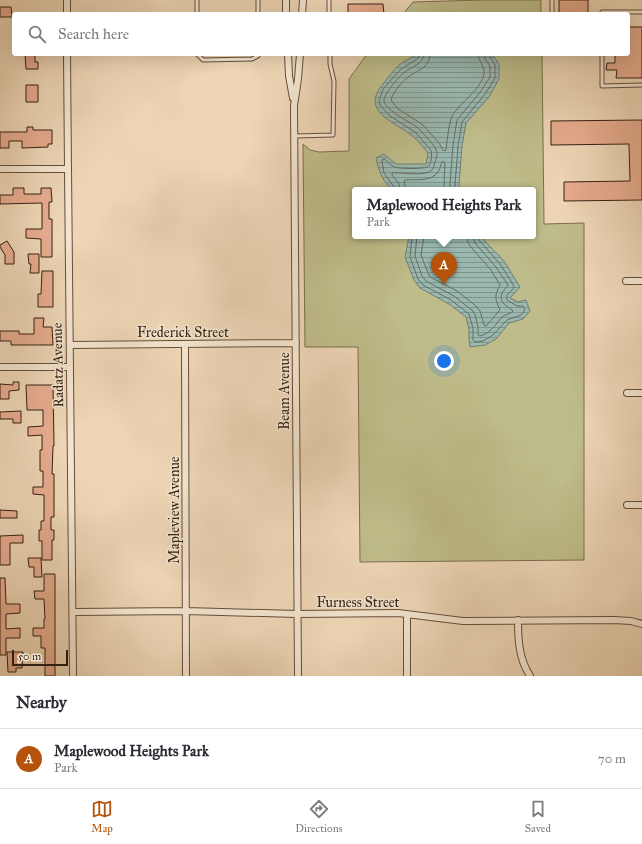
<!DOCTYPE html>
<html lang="en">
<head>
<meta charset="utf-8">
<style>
	body { margin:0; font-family:"IM FELL Great Primer",serif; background:#f7f7f7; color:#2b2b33 }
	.scale { position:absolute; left:12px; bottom:10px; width:56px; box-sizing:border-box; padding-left:4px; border:2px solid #372112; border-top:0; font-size:11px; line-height:14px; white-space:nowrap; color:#372112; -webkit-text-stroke:3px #f3e4cf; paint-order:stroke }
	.you { position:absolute; left:444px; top:361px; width:14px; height:14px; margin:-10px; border:3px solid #fff; border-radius:50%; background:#1a73e8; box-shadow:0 0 0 6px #1a73e833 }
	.badge { display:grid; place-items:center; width:26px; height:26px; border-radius:50%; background:#b45309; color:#fff; font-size:13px; font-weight:700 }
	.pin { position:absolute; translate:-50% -33px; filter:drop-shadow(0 1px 2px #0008) }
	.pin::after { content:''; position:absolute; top:21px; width:14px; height:12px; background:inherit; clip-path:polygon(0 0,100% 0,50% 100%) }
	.popup { position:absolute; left:352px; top:187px; width:184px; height:52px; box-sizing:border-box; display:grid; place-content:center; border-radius:4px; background:#fff; filter:drop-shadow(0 1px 3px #0005); font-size:13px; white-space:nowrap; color:#7c7c81 }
	.popup b { font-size:15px; color:#2b2b33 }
	.popup::after { content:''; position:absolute; left:50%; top:100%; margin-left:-8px; border:8px solid transparent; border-top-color:#fff }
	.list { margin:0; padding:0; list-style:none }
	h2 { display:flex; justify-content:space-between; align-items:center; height:52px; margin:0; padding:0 16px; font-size:17px }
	h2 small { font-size:13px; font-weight:400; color:#7c7c81 }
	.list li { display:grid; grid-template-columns:26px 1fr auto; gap:12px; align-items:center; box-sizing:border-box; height:60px; padding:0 16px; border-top:1px solid #e1e1e2 }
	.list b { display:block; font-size:15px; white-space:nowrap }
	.list p { margin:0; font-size:13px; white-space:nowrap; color:#7c7c81 }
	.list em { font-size:13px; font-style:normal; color:#7c7c81 }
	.icon { flex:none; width:22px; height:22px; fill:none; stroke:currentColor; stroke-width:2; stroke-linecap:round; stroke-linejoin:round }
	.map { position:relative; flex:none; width:642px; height:676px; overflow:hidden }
	.search { position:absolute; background:#fff; box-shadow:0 4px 16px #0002; left:12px; right:12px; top:12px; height:44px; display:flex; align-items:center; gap:10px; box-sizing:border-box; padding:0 14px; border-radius:4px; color:#7c7c81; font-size:15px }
	.sheet { height:112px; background:#fff }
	nav { display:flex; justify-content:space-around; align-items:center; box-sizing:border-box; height:56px; border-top:1px solid #e1e1e2; background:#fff; font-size:11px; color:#7c7c81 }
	nav a { display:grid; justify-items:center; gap:2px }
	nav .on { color:#b45309 }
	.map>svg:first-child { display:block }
	.park { fill:#bebc8a; stroke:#7a6e4e; fill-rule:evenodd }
	.water { fill:url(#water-rules); stroke:#727c71 }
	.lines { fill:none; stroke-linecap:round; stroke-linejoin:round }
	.shore { stroke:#686c61; stroke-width:1 }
	.building { fill:#e6ac8f; stroke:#372112 }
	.service-casing { stroke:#644e3b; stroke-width:5 }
	.minor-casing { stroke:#644e3b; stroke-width:8 }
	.service { stroke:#f3e4cf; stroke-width:3 }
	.minor { stroke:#f3e4cf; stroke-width:6 }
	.labels { text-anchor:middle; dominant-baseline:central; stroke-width:3; stroke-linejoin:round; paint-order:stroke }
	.street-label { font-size:14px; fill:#372112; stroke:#f3e4cf }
</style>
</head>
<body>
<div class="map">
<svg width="642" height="676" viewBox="0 0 642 676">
	<defs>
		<pattern id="water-rules" width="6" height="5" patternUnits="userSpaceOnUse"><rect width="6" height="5" fill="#99b8b0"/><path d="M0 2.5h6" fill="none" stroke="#7e958e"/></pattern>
	</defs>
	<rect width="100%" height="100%" fill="#edd5b5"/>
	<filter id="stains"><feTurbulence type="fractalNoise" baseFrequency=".005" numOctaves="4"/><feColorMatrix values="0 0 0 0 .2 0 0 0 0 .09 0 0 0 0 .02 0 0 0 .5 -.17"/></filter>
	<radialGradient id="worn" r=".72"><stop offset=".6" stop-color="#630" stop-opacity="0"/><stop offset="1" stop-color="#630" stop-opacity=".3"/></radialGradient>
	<path class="park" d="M482,0h59v14h-138l10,-12z
		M367,54h175l2,170 40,-1v337l-224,2 -2,-215h-53l-2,-203 7,6 9,2 30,-1v-72zM355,190h178v46h-178z"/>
	<path class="water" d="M417,54h75l7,10v15l-10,18 -23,26 -4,23 -3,39 1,5h-66c-12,-7 -15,-20 -18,-32l8,-4 12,10h30l2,-11c-5,-6 -11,-14 -17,-18 -18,-14 -51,-24 -28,-51 5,-6 10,-14 16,-19 5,-4 12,-7 18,-11z
		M409,236h71l24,25 16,26 -10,11 8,4 8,-2 4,11 -7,8 -14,4 -13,16 -11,6 -15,2 -1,-8v-10l-3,-12 -17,-13 -29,-16 -6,-8 -9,-23z"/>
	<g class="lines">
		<path class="shore" d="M430,54c-1,16 -13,15 -23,24 -6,5 -14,14 -16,22l6,8 26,17 16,18 4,7 1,1 2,-1c1,-9 3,-27 6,-34 8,-14 29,-26 32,-42 1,-7 -5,-12 -6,-20
			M395,190l-1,-3 -10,-14 -2,-12v-1l3,-1c3,3 6,7 10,8 4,2 28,2 32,0 5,-2 5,-13 4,-17l-16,-18 -25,-16 -10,-11 -1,-4 4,-12 18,-20 16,-10 2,-2v-3
			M400,190l-1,-6 -7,-9v-2c10,-1 27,3 37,-1 4,-2 5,-5 6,-10 1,-3 3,-8 1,-12 -1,-5 -15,-19 -19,-23 -7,-5 -32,-17 -33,-26 -1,-6 16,-26 21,-29 7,-6 18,-7 19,-18
			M406,190l-2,-9 1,-1c11,-1 26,2 33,-8 3,-4 2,-8 5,-11l2,2 -1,21v6
			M450,190v-6l3,-39 4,-25 24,-29 9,-14v-11l-5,-7 -1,-5
			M456,190l-1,-5 3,-39 4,-24 23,-28 10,-16v-13l-5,-8 -1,-3
			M412,236l-2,21 8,22 5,6 28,15 18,14 4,14v12l2,2 8,-1 10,-6 14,-15 14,-5 4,-5 -2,-4h-6l-10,-6v-5l7,-7v-2l-14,-22 -21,-24 -1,-4
			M417,236l-2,20 7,20 4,5 28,15 19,15 2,4 3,12v8l2,1c11,-3 15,-11 22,-19 4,-3 9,-3 11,-6 -5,-5 -15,-8 -11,-18 2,-3 4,-5 6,-8l-12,-18 -21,-24 -2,-7
			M424,236l-3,19 7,18 2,4 27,14 19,15 4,5 4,14 2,1 14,-16c-5,-12 -6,-13 0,-25l-9,-15 -21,-24 -2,-4 -1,-6"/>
	</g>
	<path class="building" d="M559,0h29v14h-29z
		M348,4h35l1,10h-36z
		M0,7h11l1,10h-12z
		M628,27h14v51h-26l1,-8h-11l1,-7h8v-9h13z
		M25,54h10v8h3v7h-12z
		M26,85h12v17h-12z
		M642,120v80l-78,1v-19l66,-1 -1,-37 -78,1v-24z
		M27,127h6v3h19v14h-4v3l-26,1v-7h-13v7h-9v-16h27z
		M13,188h11v6h17v-6h10l1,14h-3v17h3v38h-11v-18l-15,-1v-9h16v-26l-42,1v-9h13z
		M7,241l7,11v12h-9v-9l-5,-8v-2z
		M28,254h11v19h-9l1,-9h-2z
		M42,271h11v36h-15v-13h3z
		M34,318h10l-1,9h9l1,18h-42v-4h-11v-10h19v3h15z
		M13,382h6v8l-10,1v8h-9v-15l13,1z
		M26,385h27l1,61h-1l-1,28h2v43h-3v13h3v10h-2v20h-10v-19h-3v-11h2v-9h3v-26l-11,-1v-7h10v-16h-3v-21h2v-15l-14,1v-9l15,-1v-16h-16z
		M21,411v12h-8v-4h-13v-7z
		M0,510l17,1v7h-17z
		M23,535v8h-13v22h-10v-29z
		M28,558h13l1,19h-8v-10h-5z
		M44,574h11v102h-10v-28h-4v-12h-8v-8h11v-9h1l-1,-20h-9l-1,-8h10z
		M0,578h5l1,26h14v9l-14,1v15l14,-1v10h-14v17h-6z
		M7,652h16l-1,16h-6v4h-8z"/>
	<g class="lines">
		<g class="service-casing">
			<path id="service" d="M197,0v14
				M329,0v14
				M258,14v-14
				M552,14v-14
				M602,14v-2h40
				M198,54v1l5,5 49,-1 6,-3v-2
				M602,54v32l40,-1
				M295,136l38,-1 1,-54 -4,-17v-10"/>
		</g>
		<g class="minor-casing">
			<path id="minor" d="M67,0v14
				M286,0v14
				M302,14l1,-14
				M67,54l1,115 5,507
				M288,54l1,22 4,22
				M0,169h68
				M626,281h16
				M185,344l1,332
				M70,345l226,-2
				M0,367h70
				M627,393h15
				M627,505h15
				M73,612l113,-1 111,3 101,-1 65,8 151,-1 17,1 11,3
				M407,614v62
				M518,620c0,20 1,39 12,56
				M298,676l-4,-570 4,-27 2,-25"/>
		</g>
		<use href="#service" class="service"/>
		<use href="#minor" class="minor"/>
	</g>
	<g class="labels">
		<g class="street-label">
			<text x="183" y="332">Frederick Street</text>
			<text transform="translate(58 365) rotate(-91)">Radatz Avenue</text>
			<text transform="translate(284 391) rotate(-90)">Beam Avenue</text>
			<text transform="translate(174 510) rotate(-90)">Mapleview Avenue</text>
			<text x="358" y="602">Furness Street</text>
		</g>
	</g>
	<rect width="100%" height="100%" filter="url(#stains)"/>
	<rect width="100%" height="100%" fill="url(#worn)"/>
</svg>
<div class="scale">50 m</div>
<div class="you"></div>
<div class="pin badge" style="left:444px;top:285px">A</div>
<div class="popup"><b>Maplewood Heights Park</b>Park</div>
<div class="search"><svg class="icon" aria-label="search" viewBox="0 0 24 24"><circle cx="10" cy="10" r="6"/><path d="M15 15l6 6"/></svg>Search here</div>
</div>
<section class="sheet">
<h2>Nearby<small></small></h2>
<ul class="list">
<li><span class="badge">A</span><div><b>Maplewood Heights Park</b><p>Park</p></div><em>70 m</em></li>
</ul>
</section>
<nav>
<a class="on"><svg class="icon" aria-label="map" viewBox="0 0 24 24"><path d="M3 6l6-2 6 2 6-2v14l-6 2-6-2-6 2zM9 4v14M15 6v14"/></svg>Map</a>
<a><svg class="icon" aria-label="directions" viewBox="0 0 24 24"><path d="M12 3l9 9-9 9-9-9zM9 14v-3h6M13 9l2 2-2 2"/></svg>Directions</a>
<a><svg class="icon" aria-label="saved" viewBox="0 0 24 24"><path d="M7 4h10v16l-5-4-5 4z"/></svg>Saved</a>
</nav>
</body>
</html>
